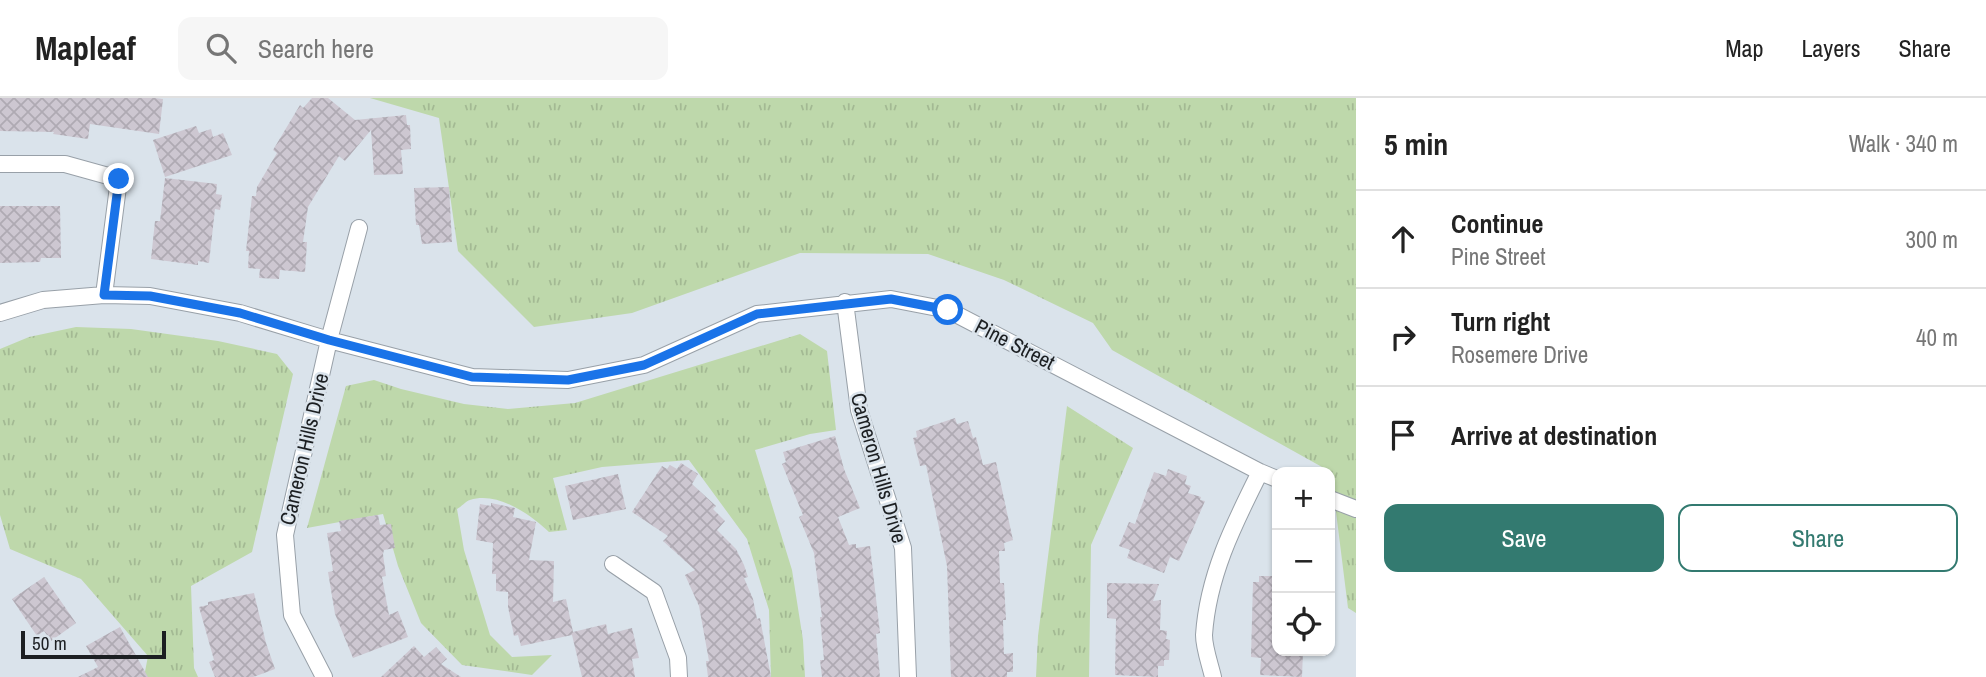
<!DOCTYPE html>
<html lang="en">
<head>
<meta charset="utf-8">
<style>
	body { margin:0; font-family:"Archivo Narrow",sans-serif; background:#f6f6f6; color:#222 }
	.controls { position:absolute; right:21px; bottom:21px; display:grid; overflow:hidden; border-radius:14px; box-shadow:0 2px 5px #0004 }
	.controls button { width:63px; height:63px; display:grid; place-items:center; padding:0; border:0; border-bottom:2px solid #e0e0e0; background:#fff; color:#222; font:35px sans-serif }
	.scale { position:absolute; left:21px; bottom:18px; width:145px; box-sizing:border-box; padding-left:7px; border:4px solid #1c1f22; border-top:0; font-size:19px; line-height:24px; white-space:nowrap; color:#1c1f22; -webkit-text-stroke:5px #dae3eb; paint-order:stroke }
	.stop { position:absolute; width:21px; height:21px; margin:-16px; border:5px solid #1a73e8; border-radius:50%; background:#fff }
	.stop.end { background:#1a73e8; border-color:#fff; box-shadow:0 2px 7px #0008 }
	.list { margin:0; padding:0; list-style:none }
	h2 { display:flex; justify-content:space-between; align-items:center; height:91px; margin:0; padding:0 28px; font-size:30px }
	h2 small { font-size:23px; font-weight:400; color:#767676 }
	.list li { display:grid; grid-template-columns:46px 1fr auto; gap:21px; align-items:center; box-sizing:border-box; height:98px; padding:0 28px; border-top:2px solid #e0e0e0 }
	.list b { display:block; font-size:26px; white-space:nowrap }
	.list p { margin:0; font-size:23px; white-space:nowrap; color:#767676 }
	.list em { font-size:23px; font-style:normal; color:#767676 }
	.actions { display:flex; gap:14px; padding:21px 28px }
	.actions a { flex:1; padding:16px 0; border:2px solid #337a70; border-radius:14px; text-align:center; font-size:24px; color:#337a70 }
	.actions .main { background:#337a70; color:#fff }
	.icon { flex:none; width:38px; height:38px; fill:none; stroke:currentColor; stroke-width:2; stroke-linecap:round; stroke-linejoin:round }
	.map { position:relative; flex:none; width:1356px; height:579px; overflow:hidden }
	header { display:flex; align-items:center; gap:42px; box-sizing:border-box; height:98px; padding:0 35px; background:#fff; border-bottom:2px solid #e0e0e0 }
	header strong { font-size:33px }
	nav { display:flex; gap:38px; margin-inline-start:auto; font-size:24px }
	.search { width:490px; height:63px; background:#f6f6f6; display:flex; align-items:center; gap:18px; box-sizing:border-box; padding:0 24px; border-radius:14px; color:#767676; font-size:26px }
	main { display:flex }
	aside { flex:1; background:#fff }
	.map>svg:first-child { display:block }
	.grass { fill:url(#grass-tufts) }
	.building { fill:url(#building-cross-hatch) }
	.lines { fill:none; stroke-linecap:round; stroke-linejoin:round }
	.minor-casing { stroke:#98a0a8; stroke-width:18 }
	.minor { stroke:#fff; stroke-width:16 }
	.route { stroke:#1a73e8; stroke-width:9 }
	.labels { text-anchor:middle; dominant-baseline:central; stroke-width:5; stroke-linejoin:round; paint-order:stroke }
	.street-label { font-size:21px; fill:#1c1f22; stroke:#dae3eb }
</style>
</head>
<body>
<header>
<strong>Mapleaf</strong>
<div class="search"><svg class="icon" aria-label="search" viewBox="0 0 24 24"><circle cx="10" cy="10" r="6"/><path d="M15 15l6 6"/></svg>Search here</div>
<nav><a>Map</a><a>Layers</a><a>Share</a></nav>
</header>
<main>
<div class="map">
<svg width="1356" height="579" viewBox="0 0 1356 579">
	<defs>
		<pattern id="grass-tufts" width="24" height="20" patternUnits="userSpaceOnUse" patternTransform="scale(1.75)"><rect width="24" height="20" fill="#bed8ab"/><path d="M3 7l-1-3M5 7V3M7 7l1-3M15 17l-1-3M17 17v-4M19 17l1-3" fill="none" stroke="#a3b993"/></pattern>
		<pattern id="building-cross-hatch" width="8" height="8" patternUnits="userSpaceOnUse" patternTransform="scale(1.75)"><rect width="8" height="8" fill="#cdc7d1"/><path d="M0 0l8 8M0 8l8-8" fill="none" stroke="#afaab3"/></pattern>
	</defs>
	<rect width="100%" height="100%" fill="#dae3eb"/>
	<path class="grass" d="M370,0h986v515l-8,-5 -17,-136 -219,-122 -19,-27 -89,-43 -76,-26 -128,-1 -168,60 -98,14 -76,-76 -19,-133z
		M76,229l55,2 87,12 59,13 16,20 -41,178 -61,34 3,82 4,9h-54l4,-21 -67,-77 -71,-30 -10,-34v-166l29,-12z
		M800,236l27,17 9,79 -26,4 -55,16 37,120 11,70 2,37h-34l-2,-67 -22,-71 -58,-79 -87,7 -49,11 14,52 -18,2c-18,-17 -51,-41 -79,-32 -4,1 -9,7 -13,9l7,41 26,85 22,22 40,-2 -20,20 -70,-10 -41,-42 -23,-57 -15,-52 -76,14 39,-142 28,-6 27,9 63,15 44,5 67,-6z
		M1067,308l66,42 -42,97 -2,132h-53l2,-41z"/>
	<path class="building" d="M0,0h155l8,1 -4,35 -69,-10 -2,15 -35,-5 1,-2 -54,-1z
		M312,0h16l27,22 51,-5 1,10h3l1,24 -10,1 2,24 -29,1 -3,-45 -26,31 -6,-5 -31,51 -5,35h4l-2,30 -25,-2 -1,9 -20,-1 1,-9 -12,-1 1,-17h-3l6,-55h4l1,-9 20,-34 -4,-3 27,-45 3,3z
		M196,28l3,7 12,-4 2,8 10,-4 9,22 -67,22 -12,-37z
		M165,80l52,6 -1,10 6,1 -2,15 -5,-1 -6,54 -11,-2v4l-47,-6 4,-38h5z
		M449,89l3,55 -30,2 -3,-19h-3l-2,-37z
		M0,108h60l1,52h-20l-1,4 -40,1z
		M955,320l2,6 11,-3 5,17 3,-1 7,28 13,-3 17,78 -9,3 1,8h-6l1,32h4l2,37h-3l1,34 9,-1v19h-6v5h-56l-4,-111 -21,-101 -6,1 -7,-28 4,-1 -1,-6z
		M835,338l9,33 16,39 -22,9 11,28 7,-1v4l14,-2 10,87 -4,1 4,43h-58l-2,-17h4l-4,-43h2l-8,-64 -15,-36 4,-2 -21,-51 4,-2 -3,-10z
		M681,365l17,11 -6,10 24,22 -3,3 12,12 -8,9 19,19 8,16 4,12 -4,1 9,21 4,20 3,-1 11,59h-63l-2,-16h3l-10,-55 -14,-31 10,-5 -32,-29 5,-5 -36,-24 30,-46 5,3 3,-4 7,4z
		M1168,371l19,7 -2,8 6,2 -3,7 13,4 -1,3 5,1 -26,60 -9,-4 -6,16 -37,-15 3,-8 -11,-4 10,-24 6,2 19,-52 12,4z
		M618,376l8,35 -53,11 -8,-34z
		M491,405l24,5 -2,9 23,5 -7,38 25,1 -1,41 13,-3 7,33 33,-8 2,10 24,-6 7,30 -7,1 3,18h-53l-10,-42 -51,11 -3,-11 -4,1 -6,-29v-15l-12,-1v-17h-4l1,-31 -17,-3 4,-36 11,2z
		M378,417l2,10 11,-1 4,24 -11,2 -1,4 3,22 -4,1 7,38 9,-4 10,26 -55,21 -18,-44 -7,-42 5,-1 -6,-38 14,-2 -2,-10z
		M1259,478h18l-3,60h3v15h26l-1,26 -42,-2 1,-17 -10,-1 2,-75h6z
		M44,479l32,46 -25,18 -7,-10 -7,5 -25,-37z
		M1107,485l52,1 -6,17 8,-1 -1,30 7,1 -1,8 4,1 -1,20h-5v6h-6v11l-43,-2 1,-56 -9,-1z
		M254,495l12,50 9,26 -22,8h-38l-6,-15 5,-2 -15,-53 9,-2v-3z
		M120,529l28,50h-70l20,-10 -12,-21z
		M414,548l10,11 12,-10 11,12 -6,5 20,13h-80z"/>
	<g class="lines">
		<g class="minor-casing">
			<path id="minor" d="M0,66h65l54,15 -15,116
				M845,204l14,108 44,138 5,129
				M0,215l43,-13 61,-5 46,1 90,17 89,27 143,37 96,3 76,-15 113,-51 134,-15 57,11 312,162 17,7
				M1330,401l26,10
				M613,466l41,28 24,66 1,19
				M324,579l-32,-62 -7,-80 44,-195 30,-112
				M1213,579c-3,-13 -9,-29 -9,-42 4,-60 30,-111 56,-163"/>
		</g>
		<use href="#minor" class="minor"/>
	</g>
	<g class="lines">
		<path class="route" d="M119,81l-15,116 46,1 90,17 89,27 143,37 96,3 76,-15 113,-51 134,-15 57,11"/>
	</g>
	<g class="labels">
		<g class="street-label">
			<text transform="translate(1015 246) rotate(27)">Pine Street</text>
			<text transform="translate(304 351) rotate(-77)">Cameron Hills Drive</text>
			<text transform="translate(879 370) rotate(74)">Cameron Hills Drive</text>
		</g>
	</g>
</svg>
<div class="controls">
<button>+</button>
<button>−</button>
<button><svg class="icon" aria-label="locate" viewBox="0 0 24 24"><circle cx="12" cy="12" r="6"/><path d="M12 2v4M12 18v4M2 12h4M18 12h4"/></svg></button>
</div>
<div class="scale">50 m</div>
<div class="stop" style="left:948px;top:212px"></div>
<div class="stop end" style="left:119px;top:81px"></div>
</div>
<aside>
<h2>5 min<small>Walk · 340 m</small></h2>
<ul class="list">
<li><svg class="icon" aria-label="ahead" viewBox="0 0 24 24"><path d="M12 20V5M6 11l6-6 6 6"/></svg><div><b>Continue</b><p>Pine Street</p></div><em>300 m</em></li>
<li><svg class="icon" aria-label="right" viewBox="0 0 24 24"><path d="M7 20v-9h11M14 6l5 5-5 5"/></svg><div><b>Turn right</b><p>Rosemere Drive</p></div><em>40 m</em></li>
<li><svg class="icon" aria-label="arrive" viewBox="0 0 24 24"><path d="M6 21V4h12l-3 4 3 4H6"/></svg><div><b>Arrive at destination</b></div></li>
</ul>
<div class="actions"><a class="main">Save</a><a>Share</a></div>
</aside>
</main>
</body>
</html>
